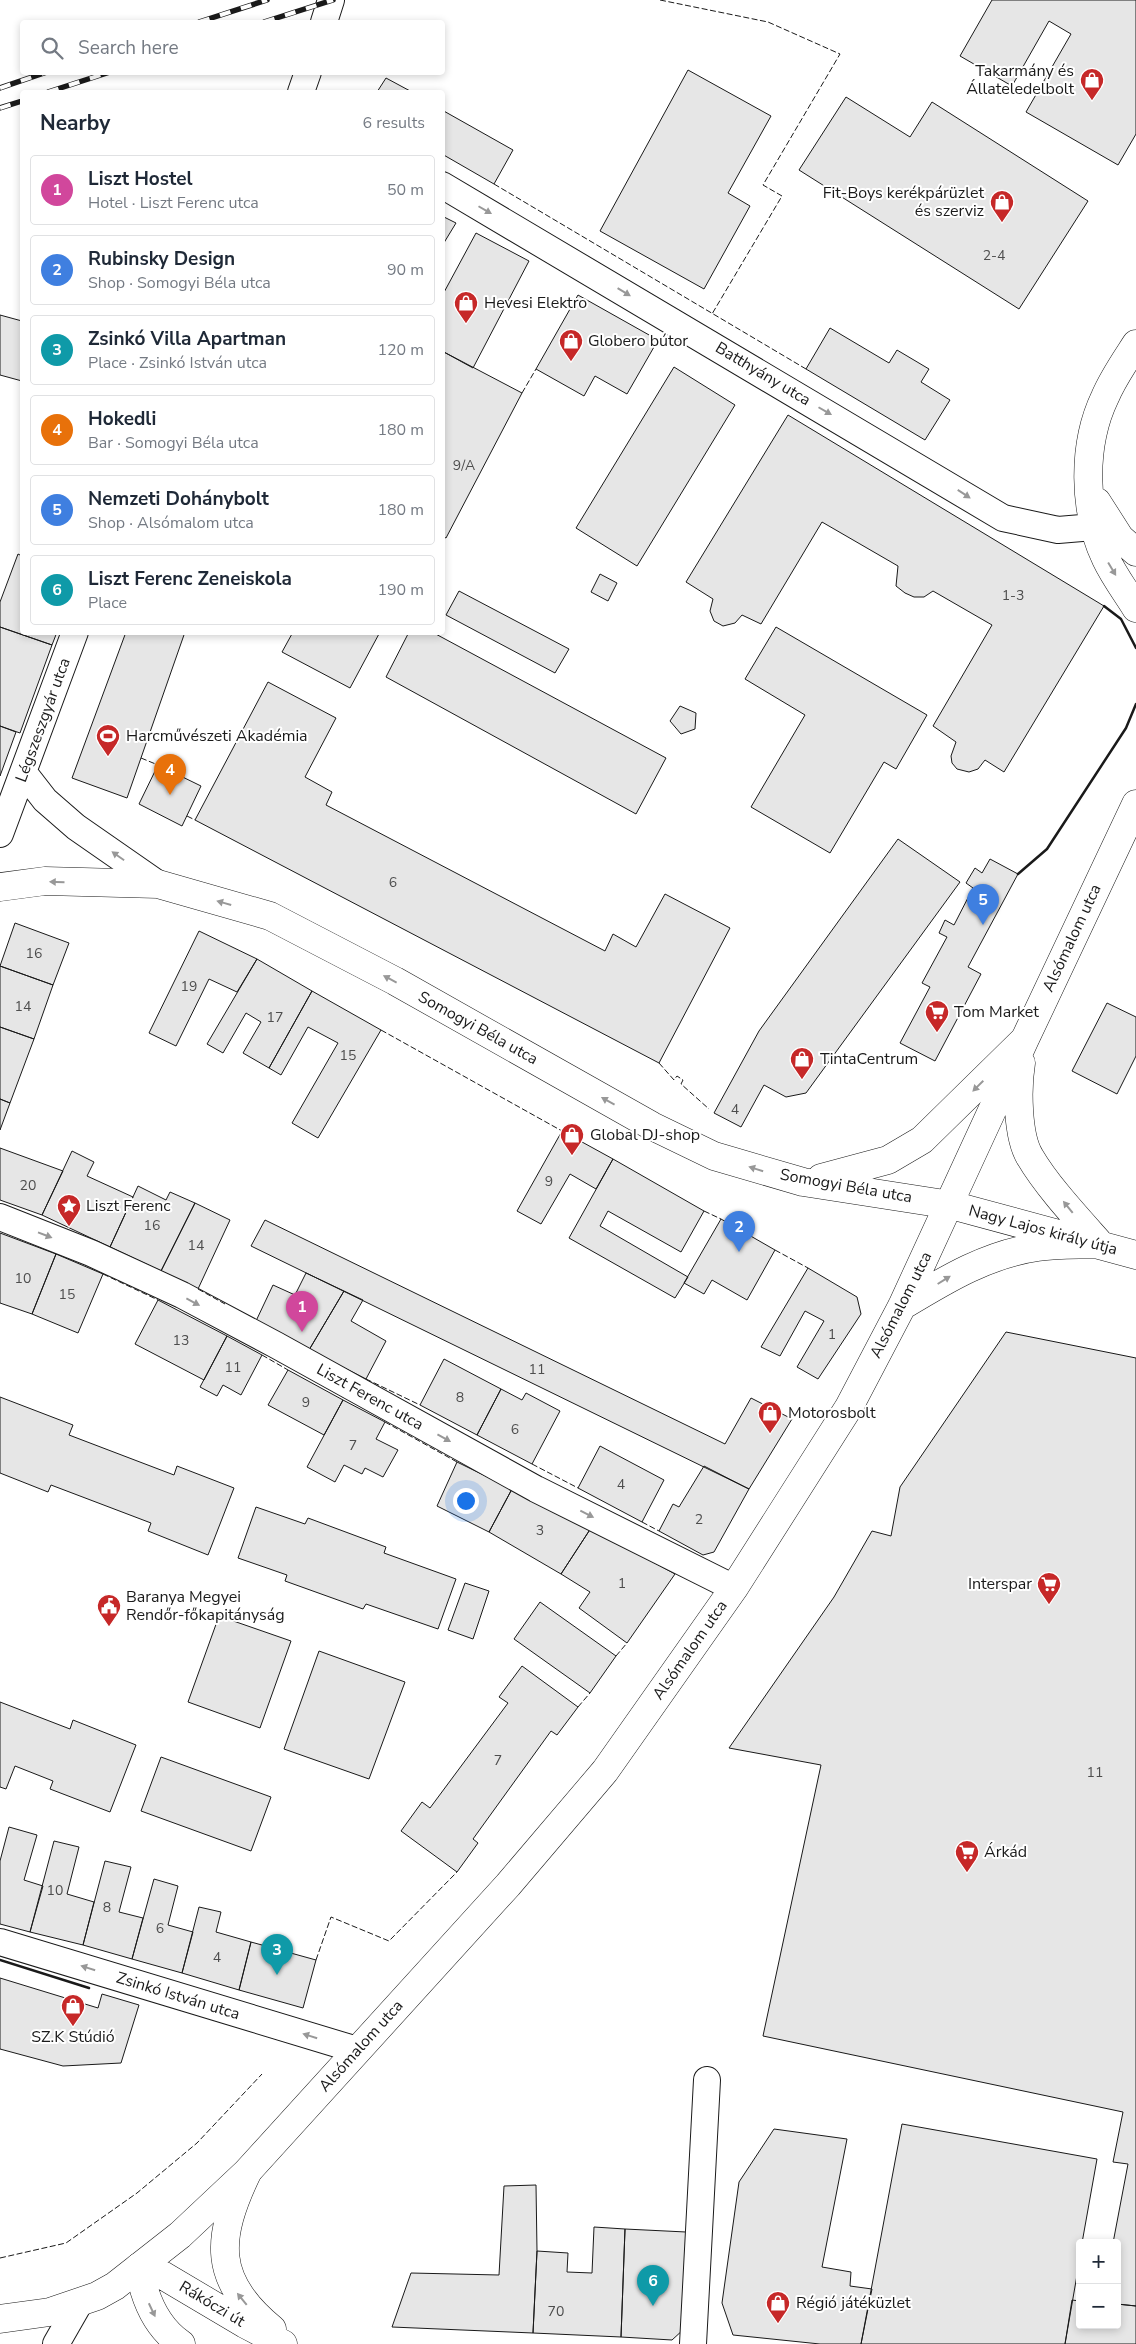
<!DOCTYPE html>
<html lang="en">
<head>
<meta charset="utf-8">
<style>
	body { margin:0; font-family:"Nunito Sans",sans-serif; background:#f2f2f3; color:#1f2937 }
	.controls { position:absolute; right:15px; bottom:15px; display:grid; overflow:hidden; border-radius:5px; box-shadow:0 2px 8px #0003 }
	.controls button { width:45px; height:45px; display:grid; place-items:center; padding:0; border:0; border-bottom:1px solid #e0e1e3; background:#fff; color:#1f2937; font:25px sans-serif }
	.you { position:absolute; left:465px; top:1500px; width:18px; height:18px; margin:-12px; border:4px solid #fff; border-radius:50%; background:#1a73e8; box-shadow:0 0 0 8px #1a73e833 }
	.badge { display:grid; place-items:center; width:32px; height:32px; border-radius:50%; background:#c62828; color:#fff; font-size:16px; font-weight:700 }
	.pin { position:absolute; translate:-50% -41px; filter:drop-shadow(0 1px 2px #0008) }
	.pin::after { content:''; position:absolute; top:26px; width:18px; height:15px; background:inherit; clip-path:polygon(0 0,100% 0,50% 100%) }
	.list { margin:0; padding:0; list-style:none }
	h2 { display:flex; justify-content:space-between; align-items:center; height:65px; margin:0; padding:0 20px; font-size:21px }
	h2 small { font-size:16px; font-weight:400; color:#747a83 }
	.list li { display:grid; grid-template-columns:32px 1fr auto; gap:15px; align-items:center; box-sizing:border-box; height:70px; margin:0 10px 10px; padding:0 10px; border:1px solid #e0e1e3; border-radius:5px }
	.list b { display:block; font-size:19px; white-space:nowrap }
	.list p { margin:0; font-size:16px; white-space:nowrap; color:#747a83 }
	.list em { font-size:16px; font-style:normal; color:#747a83 }
	.icon { flex:none; width:28px; height:28px; fill:none; stroke:currentColor; stroke-width:2; stroke-linecap:round; stroke-linejoin:round }
	.map { position:relative; flex:none; width:1136px; height:2344px; overflow:hidden }
	.search { position:absolute; background:#fff; box-shadow:0 2px 8px #0003; left:20px; top:20px; width:425px; height:55px; display:flex; align-items:center; gap:12px; box-sizing:border-box; padding:0 18px; border-radius:5px; color:#747a83; font-size:19px }
	.panel { position:absolute; background:#fff; box-shadow:0 2px 8px #0003; left:20px; top:90px; width:425px; height:545px; border-radius:5px }
	.map>svg:first-child { display:block }
	.building { fill:#e6e6e6; stroke:#1a1a1a }
	.lines { fill:none; stroke-linecap:round; stroke-linejoin:round }
	.street-casing { stroke:#1a1a1a; stroke-width:28 }
	.secondary-casing { stroke:#1a1a1a; stroke-width:29 }
	.primary-casing { stroke:#1a1a1a; stroke-width:29 }
	.street { stroke:#fff; stroke-width:26 }
	.secondary { stroke:#fff; stroke-width:28 }
	.primary { stroke:#fff; stroke-width:28 }
	.rail-casing { stroke:#1a1a1a; stroke-width:5.5 }
	.rail { stroke:#fff; stroke-width:4; stroke-dasharray:11; stroke-linecap:butt }
	.fence { stroke:#1a1a1a; stroke-width:1; stroke-dasharray:6 2.5; stroke-linecap:butt }
	.wall { stroke:#1a1a1a; stroke-width:2.5 }
	.oneway { fill:#989898 }
	.labels { text-anchor:middle; dominant-baseline:central; stroke-width:4; stroke-linejoin:round; paint-order:stroke }
	.number-label { font-size:14px; fill:#4d4d4d }
	.poi-label { font-size:16px; fill:#1a1a1a; stroke:#fff; text-anchor:start }
	.street-label { font-size:16px; fill:#1a1a1a; stroke:#fff }
</style>
</head>
<body>
<div class="map">
<svg width="1136" height="2344" viewBox="0 0 1136 2344">
	<rect width="100%" height="100%" fill="#fff"/>
	<path class="building" d="M992,0h144v134l-18,31 -92,-53 45,-78 -22,-13 -37,65 -52,-30z
		M688,70l83,46 -43,77 22,13 -46,83 -104,-58z
		M386,78l26,14h-35z
		M846,97l64,40 22,-35 156,99 -69,108 -220,-139z
		M442,110l71,40 -19,34 -52,-30z
		M442,216l14,7 -14,23z
		M476,233l53,28 -56,107 -31,-17v-55z
		M578,295l80,45 -31,54 -32,-18 -11,20 -48,-27z
		M0,315l22,6v60l-22,-6z
		M830,328l59,35 8,-13 32,19 -8,13 29,18 -25,40 -119,-71z
		M442,351l80,42 -76,145 -4,-2z
		M674,367l61,38 -98,161 -61,-38z
		M788,415l316,191 -100,166 -19,-12 -7,9 -9,3 -12,-3 -5,-6 -1,-7 5,-14 -23,-16 59,-101 -59,-34 -9,6h-10l-9,-4 -9,-7 2,-20 -76,-44 -61,102 -19,-9 -7,8 -12,3 -9,-5 -4,-10 3,-12 -27,-17z
		M18,554l4,2v76h35l-5,13 -52,-18v-25z
		M600,574l17,9 -9,18 -17,-9z
		M459,591l110,58 -14,24 -109,-58z
		M0,627l52,18 -32,88 -20,-7z
		M776,627l151,88 -31,54 -12,-7 -54,91 -79,-46 54,-92 -60,-36z
		M126,632h59l-58,166 -55,-20z
		M293,632h87l-30,56 -68,-36z
		M409,632h23l234,126 -30,56 -250,-137z
		M268,682l68,36 -31,59 27,15 -6,13 279,146 8,-17 23,13 29,-53 65,34 -71,135 -464,-243z
		M680,706l16,7 -1,16 -14,5 -11,-13z
		M0,726l16,6 -16,44z
		M158,765l43,21 -19,40 -43,-22z
		M898,839l62,43 -154,211 -20,4 -22,-12 -23,42 -27,-14 45,-82z
		M990,859l28,15 -50,93 13,7 -46,87 -35,-18 30,-56 -8,-4 25,-46 -8,-4 6,-13 9,5 19,-37 -7,-5 9,-15 7,5z
		M15,923l54,20 -16,42 -53,-19z
		M199,931l58,28 -20,33 -28,-13 -33,67 -27,-13z
		M257,959l55,32 -43,77 -26,-15 18,-31 -15,-9 -23,40 -16,-9z
		M0,966l53,19 -19,54 -34,-12z
		M312,991l69,39 -63,108 -26,-15 46,-80 -30,-16 -27,48 -12,-7z
		M1107,1003l29,14v39l-19,38 -45,-23z
		M0,1027l34,12 -24,64 -10,-4z
		M0,1099l10,4 -10,27z
		M562,1131l51,28 -17,30 -26,-15 -29,50 -24,-13z
		M0,1148l63,23 -21,44 -42,-15z
		M72,1151l22,11 -7,14 46,21 -23,50 -68,-32z
		M613,1159l91,52 -23,41 -73,-41 -8,15 88,51 -13,21 -106,-60z
		M138,1186l28,14 4,-8 25,11 -34,68 -51,-24z
		M195,1203l35,17 -32,69 -37,-18z
		M721,1219l54,31 -28,50 -35,-20 -8,14 -20,-11z
		M265,1220l460,224 26,-46 41,21 -43,70 -498,-243z
		M0,1233l56,21 -24,60 -32,-11z
		M56,1254l47,20 -25,59 -46,-19z
		M808,1268l49,29 4,17 -43,65 -21,-12 27,-46 -19,-10 -25,45 -19,-9z
		M306,1273l38,18 -35,59 -53,-29 17,-36 22,10z
		M344,1291l19,9 -12,21 35,20 -20,38 -57,-29z
		M158,1300l69,36 -23,44 -69,-36z
		M1006,1332l130,26v948l-19,-2v-61h-4l15,-79 -15,-2 10,-50 -360,-76 58,-271 -92,-17 105,-151 38,-66 19,5 9,-49z
		M227,1336l35,19 -21,40 -18,-10 -6,11 -17,-9z
		M444,1359l57,30 -24,46 -57,-30z
		M288,1370l55,30 -19,35 -56,-30z
		M501,1389l21,11 4,-7 34,18 -28,53 -55,-29z
		M0,1397l73,28 -4,10 105,40 3,-9 57,22 -26,67 -60,-24 3,-8 -100,-38 -3,7 -48,-19z
		M343,1400l42,22 -9,17 22,11 -15,27 -18,-9 -3,6 -18,-9 -9,17 -28,-15z
		M600,1446l64,34 -22,42 -64,-34z
		M457,1462l55,27 -23,43 -52,-26z
		M704,1466l45,23 -35,63 -11,3 -44,-24 14,-27 6,3z
		M512,1489l79,39 -30,46 -72,-42z
		M256,1507l49,17 3,-6 78,29 -2,6 72,26 -18,50 -72,-25 -3,5 -78,-28 2,-6 -49,-17z
		M591,1528l84,46 -48,69 -48,-35 11,-16 -29,-18z
		M465,1583l24,8 -16,48 -25,-9z
		M540,1602l76,54 -26,37 -76,-54z
		M219,1616l72,25 -31,87 -72,-26z
		M319,1651l86,31 -36,97 -85,-30z
		M522,1666l56,41 -21,28 -6,-4 -78,108 5,4 -21,29 -56,-41 21,-29 8,6 78,-105 -9,-6z
		M0,1702l70,27 3,-9 63,25 -26,67 -60,-23 3,-8 -38,-15 -9,23 -6,-2z
		M161,1757l110,40 -20,54 -110,-40z
		M9,1827l28,8 -13,45 19,6 -13,46 -30,-8v-63z
		M54,1841l25,6 -12,47 27,8 -11,43 -53,-13z
		M105,1861l26,6 -12,45 24,6 -11,41 -49,-14z
		M154,1879l24,7 -10,39 25,7 -11,41 -50,-14z
		M199,1907l22,5 -5,20 35,10 -12,48 -57,-17z
		M251,1942l65,18 -13,48 -64,-18z
		M0,1978l98,30 4,-14 37,11 -18,58 -58,3 -63,-17z
		M902,2124l195,35 -15,84h-2v15l-15,86h-204z
		M774,2129l73,10 -25,128 29,5 -1,14 22,3 -11,55h-41l-87,-9 -11,-32 17,-121z
		M536,2185l1,66 -4,82 -141,-6 19,-54 88,2 5,-89z
		M594,2227l31,2 -4,108 -88,-4 4,-82 31,2 -1,19 25,1z
		M625,2229l61,3 -2,97 -12,11 -51,-3z
		M1072,2300l8,1v24h37v-21l19,2v38h-71z"/>
	<g class="lines">
		<g class="street-casing">
			<path id="street" d="M324,22l7,-22
				M301,92l7,-20
				M442,185l561,333 55,12 36,-3
				M24,773l21,27 31,27 82,57
				M0,834l75,-202
				M0,1217l91,36 91,42 94,50 260,144 198,99
				M0,1942l357,108
				M56,2344l24,-42
				M693,2344l14,-264"/>
		</g>
		<g class="secondary-casing">
			<path id="secondary" d="M1136,344c-11,17 -23,34 -31,53 -23,48 -22,114 1,162 8,17 20,33 30,49
				M1097,502l23,36 16,14
				M0,887l45,-6 113,3 112,32 125,65 257,145 62,30 89,26 148,23
				M821,1178l67,-18 34,-20 101,-99
				M247,2173c-31,65 -35,107 25,156
				M181,2344c-26,-18 -37,-46 -42,-77l25,9 81,48 38,20"/>
		</g>
		<g class="primary-casing">
			<path id="primary" d="M1021,1063c-4,24 -4,73 9,94 17,29 47,61 70,87
				M951,1205l185,50
				M902,1306c43,-26 85,-52 136,-59 20,-3 41,-2 62,-3
				M0,2319l50,-7 47,-16 18,-10 65,-51 67,-63 261,-287 97,-114 129,-183 115,-181 53,-101 123,-267 111,-235"/>
		</g>
		<use href="#street" class="street"/>
		<use href="#secondary" class="secondary"/>
		<use href="#primary" class="primary"/>
		<g class="rail-casing">
			<path id="rail" d="M199,22l68,-22
				M264,22l69,-22
				M0,88l47,-16
				M48,92l62,-20
				M0,108l22,-7"/>
		</g>
		<use href="#rail" class="rail"/>
		<path class="fence" d="M660,0l108,22 72,32 -77,131 19,11 -70,118
			M494,184l312,185
			M658,340l14,5
			M522,393l14,-24
			M141,758l17,7
			M187,816l8,4
			M381,1030l181,101
			M659,1063l15,17 3,-4 6,4 -2,4 28,25
			M704,1211l17,8
			M775,1250l33,18
			M103,1274l55,26
			M198,1289l27,15
			M262,1355l26,15
			M366,1379l54,26
			M385,1422l72,40
			M532,1464l46,24
			M642,1522l17,9
			M616,1656l11,-13
			M578,1707l12,-14
			M316,1960l15,-43 58,24 68,-69
			M0,2258l66,-15 71,-50 60,-50 65,-69"/>
		<path class="wall" d="M1104,606l17,13 15,29
			M1018,874l29,-25 79,-121 10,-24
			M0,1960l89,28"/>
	</g>
	<defs><path id="oneway-solid" d="M-6-.8H1V-3.2L6.5 0L1 3.2V.8H-6Z" transform="scale(1.25)"/></defs>
	<g class="oneway">
		<use href="#oneway-solid" transform="translate(485 210) rotate(30)"/>
		<use href="#oneway-solid" transform="translate(624 292) rotate(31)"/>
		<use href="#oneway-solid" transform="translate(825 411) rotate(30)"/>
		<use href="#oneway-solid" transform="translate(964 494) rotate(33)"/>
		<use href="#oneway-solid" transform="translate(1112 569) rotate(59)"/>
		<use href="#oneway-solid" transform="translate(118 856) rotate(-145)"/>
		<use href="#oneway-solid" transform="translate(57 882) rotate(-179)"/>
		<use href="#oneway-solid" transform="translate(224 903) rotate(-164)"/>
		<use href="#oneway-solid" transform="translate(390 979) rotate(-152)"/>
		<use href="#oneway-solid" transform="translate(978 1086) rotate(135)"/>
		<use href="#oneway-solid" transform="translate(608 1101) rotate(-151)"/>
		<use href="#oneway-solid" transform="translate(756 1169) rotate(-163)"/>
		<use href="#oneway-solid" transform="translate(1068 1207) rotate(-129)"/>
		<use href="#oneway-solid" transform="translate(45 1235) rotate(21)"/>
		<use href="#oneway-solid" transform="translate(944 1280) rotate(-32)"/>
		<use href="#oneway-solid" transform="translate(193 1302) rotate(28)"/>
		<use href="#oneway-solid" transform="translate(444 1438) rotate(29)"/>
		<use href="#oneway-solid" transform="translate(587 1514) rotate(27)"/>
		<use href="#oneway-solid" transform="translate(88 1968) rotate(-163)"/>
		<use href="#oneway-solid" transform="translate(310 2036) rotate(-163)"/>
		<use href="#oneway-solid" transform="translate(242 2299) rotate(-129)"/>
		<use href="#oneway-solid" transform="translate(152 2310) rotate(65)"/>
	</g>
	<defs>
		<g id="shop-pin" transform="scale(1.25)"><path d="M0 17L-7.5 6A9.5 9.5 0 1 1 7.5 6Z" fill="#c62828" stroke="#fff"/><path d="M-5-2.5h2.3a2.7 3.5 0 0 1 5.4 0H5L5.5 6h-11ZM-1.5-2.5h3a1.5 2.3 0 0 0-3 0Z" fill="#fff"/></g>
		<g id="stadium-pin" transform="scale(1.25)"><path d="M0 17L-7.5 6A9.5 9.5 0 1 1 7.5 6Z" fill="#c62828" stroke="#fff"/><path d="M0-5a6.5 5 0 1 0 0 10a6.5 5 0 1 0 0-10ZM-3.5-1.8h7v3.6h-7Z" fill="#fff"/></g>
		<g id="supermarket-pin" transform="scale(1.25)"><path d="M0 17L-7.5 6A9.5 9.5 0 1 1 7.5 6Z" fill="#c62828" stroke="#fff"/><path d="M-6-5.5h2.5l.6 2H6L4.5 2H-2.5L-4.4-4H-6ZM-1.5 3.2a1.3 1.3 0 1 0 .1 0ZM3 3.2a1.3 1.3 0 1 0 .1 0Z" fill="#fff"/></g>
		<g id="sight-pin" transform="scale(1.25)"><path d="M0 17L-7.5 6A9.5 9.5 0 1 1 7.5 6Z" fill="#c62828" stroke="#fff"/><path d="M0-6L1.8-2.2L6-1.7L2.9 1.2L3.7 5.4L0 3.3L-3.7 5.4L-2.9 1.2L-6-1.7L-1.8-2.2Z" fill="#fff"/></g>
		<g id="civic-pin" transform="scale(1.25)"><path d="M0 17L-7.5 6A9.5 9.5 0 1 1 7.5 6Z" fill="#c62828" stroke="#fff"/><path d="M-.6-6.5H3V-4.5H.6V-3L4-1V1h2V6H-6V1h2V-1L-.6-3ZM-1.2 2.5V6h2.4V2.5Z" fill="#fff"/></g>
	</defs>
	<g fill-rule="evenodd">
		<use href="#shop-pin" x="1092" y="80"/>
		<use href="#shop-pin" x="1002" y="202"/>
		<use href="#shop-pin" x="466" y="303"/>
		<use href="#shop-pin" x="571" y="341"/>
		<use href="#stadium-pin" x="108" y="736"/>
		<use href="#supermarket-pin" x="937" y="1012"/>
		<use href="#shop-pin" x="802" y="1059"/>
		<use href="#shop-pin" x="572" y="1135"/>
		<use href="#sight-pin" x="69" y="1206"/>
		<use href="#shop-pin" x="770" y="1413"/>
		<use href="#supermarket-pin" x="1049" y="1584"/>
		<use href="#civic-pin" x="109" y="1606"/>
		<use href="#supermarket-pin" x="967" y="1852"/>
		<use href="#shop-pin" x="73" y="2006"/>
		<use href="#shop-pin" x="778" y="2303"/>
	</g>
	<g class="labels">
		<g class="number-label">
			<text x="994" y="255">2-4</text>
			<text x="464" y="465">9/A</text>
			<text x="1013" y="595">1-3</text>
			<text x="393" y="882">6</text>
			<text x="34" y="953">16</text>
			<text x="189" y="986">19</text>
			<text x="23" y="1006">14</text>
			<text x="275" y="1017">17</text>
			<text x="348" y="1055">15</text>
			<text x="735" y="1109">4</text>
			<text x="549" y="1181">9</text>
			<text x="28" y="1185">20</text>
			<text x="152" y="1225">16</text>
			<text x="196" y="1245">14</text>
			<text x="23" y="1278">10</text>
			<text x="67" y="1294">15</text>
			<text x="832" y="1334">1</text>
			<text x="181" y="1340">13</text>
			<text x="233" y="1367">11</text>
			<text x="537" y="1369">11</text>
			<text x="460" y="1397">8</text>
			<text x="306" y="1402">9</text>
			<text x="515" y="1429">6</text>
			<text x="353" y="1445">7</text>
			<text x="621" y="1484">4</text>
			<text x="699" y="1519">2</text>
			<text x="540" y="1530">3</text>
			<text x="622" y="1583">1</text>
			<text x="498" y="1760">7</text>
			<text x="1095" y="1772">11</text>
			<text x="55" y="1890">10</text>
			<text x="107" y="1907">8</text>
			<text x="160" y="1928">6</text>
			<text x="217" y="1957">4</text>
			<text x="556" y="2311">70</text>
		</g>
		<g class="poi-label">
			<text x="1074" y="71" text-anchor="end">Takarmány és<tspan x="1074" dy="18">Állateledelbolt</tspan></text>
			<text x="984" y="193" text-anchor="end">Fit-Boys kerékpárüzlet<tspan x="984" dy="18">és szerviz</tspan></text>
			<text x="484" y="303">Hevesi Elektro</text>
			<text x="588" y="341">Globero bútor</text>
			<text x="126" y="736">Harcművészeti Akadémia</text>
			<text x="954" y="1012">Tom Market</text>
			<text x="820" y="1059">TintaCentrum</text>
			<text x="590" y="1135">Global DJ-shop</text>
			<text x="86" y="1206">Liszt Ferenc</text>
			<text x="788" y="1413">Motorosbolt</text>
			<text x="1032" y="1584" text-anchor="end">Interspar</text>
			<text x="126" y="1597">Baranya Megyei<tspan x="126" dy="18">Rendőr-főkapitányság</tspan></text>
			<text x="984" y="1852">Árkád</text>
			<text x="73" y="2037" text-anchor="middle">SZ.K Stúdió</text>
			<text x="796" y="2303">Régió játéküzlet</text>
		</g>
		<g class="street-label">
			<text transform="translate(763 374) rotate(31)">Batthyány utca</text>
			<text transform="translate(43 720) rotate(-70)">Légszeszgyár utca</text>
			<text transform="translate(1072 938) rotate(-65)">Alsómalom utca</text>
			<text transform="translate(478 1028) rotate(29)">Somogyi Béla utca</text>
			<text transform="translate(846 1186) rotate(10)">Somogyi Béla utca</text>
			<text transform="translate(1043 1230) rotate(15)">Nagy Lajos király útja</text>
			<text transform="translate(901 1305) rotate(-63)">Alsómalom utca</text>
			<text transform="translate(370 1397) rotate(29)">Liszt Ferenc utca</text>
			<text transform="translate(690 1650) rotate(-55)">Alsómalom utca</text>
			<text transform="translate(178 1996) rotate(17)">Zsinkó István utca</text>
			<text transform="translate(361 2046) rotate(-48)">Alsómalom utca</text>
			<text transform="translate(212 2304) rotate(31)">Rákóczi út</text>
		</g>
	</g>
</svg>
<div class="controls">
<button>+</button>
<button>−</button>
</div>
<div class="you"></div>
<div class="pin badge" style="left:302px;top:1332px;background:#d1479c">1</div>
<div class="pin badge" style="left:739px;top:1252px;background:#3f7fe0">2</div>
<div class="pin badge" style="left:277px;top:1975px;background:#0f9aa8">3</div>
<div class="pin badge" style="left:170px;top:795px;background:#e8710a">4</div>
<div class="pin badge" style="left:983px;top:925px;background:#3f7fe0">5</div>
<div class="pin badge" style="left:653px;top:2306px;background:#0f9aa8">6</div>
<div class="search"><svg class="icon" aria-label="search" viewBox="0 0 24 24"><circle cx="10" cy="10" r="6"/><path d="M15 15l6 6"/></svg>Search here</div>
<section class="panel">
<h2>Nearby<small>6 results</small></h2>
<ul class="list">
<li><span class="badge" style="background:#d1479c">1</span><div><b>Liszt Hostel</b><p>Hotel · Liszt Ferenc utca</p></div><em>50 m</em></li>
<li><span class="badge" style="background:#3f7fe0">2</span><div><b>Rubinsky Design</b><p>Shop · Somogyi Béla utca</p></div><em>90 m</em></li>
<li><span class="badge" style="background:#0f9aa8">3</span><div><b>Zsinkó Villa Apartman</b><p>Place · Zsinkó István utca</p></div><em>120 m</em></li>
<li><span class="badge" style="background:#e8710a">4</span><div><b>Hokedli</b><p>Bar · Somogyi Béla utca</p></div><em>180 m</em></li>
<li><span class="badge" style="background:#3f7fe0">5</span><div><b>Nemzeti Dohánybolt</b><p>Shop · Alsómalom utca</p></div><em>180 m</em></li>
<li><span class="badge" style="background:#0f9aa8">6</span><div><b>Liszt Ferenc Zeneiskola</b><p>Place</p></div><em>190 m</em></li>
</ul>
</section>
</div>
</body>
</html>
